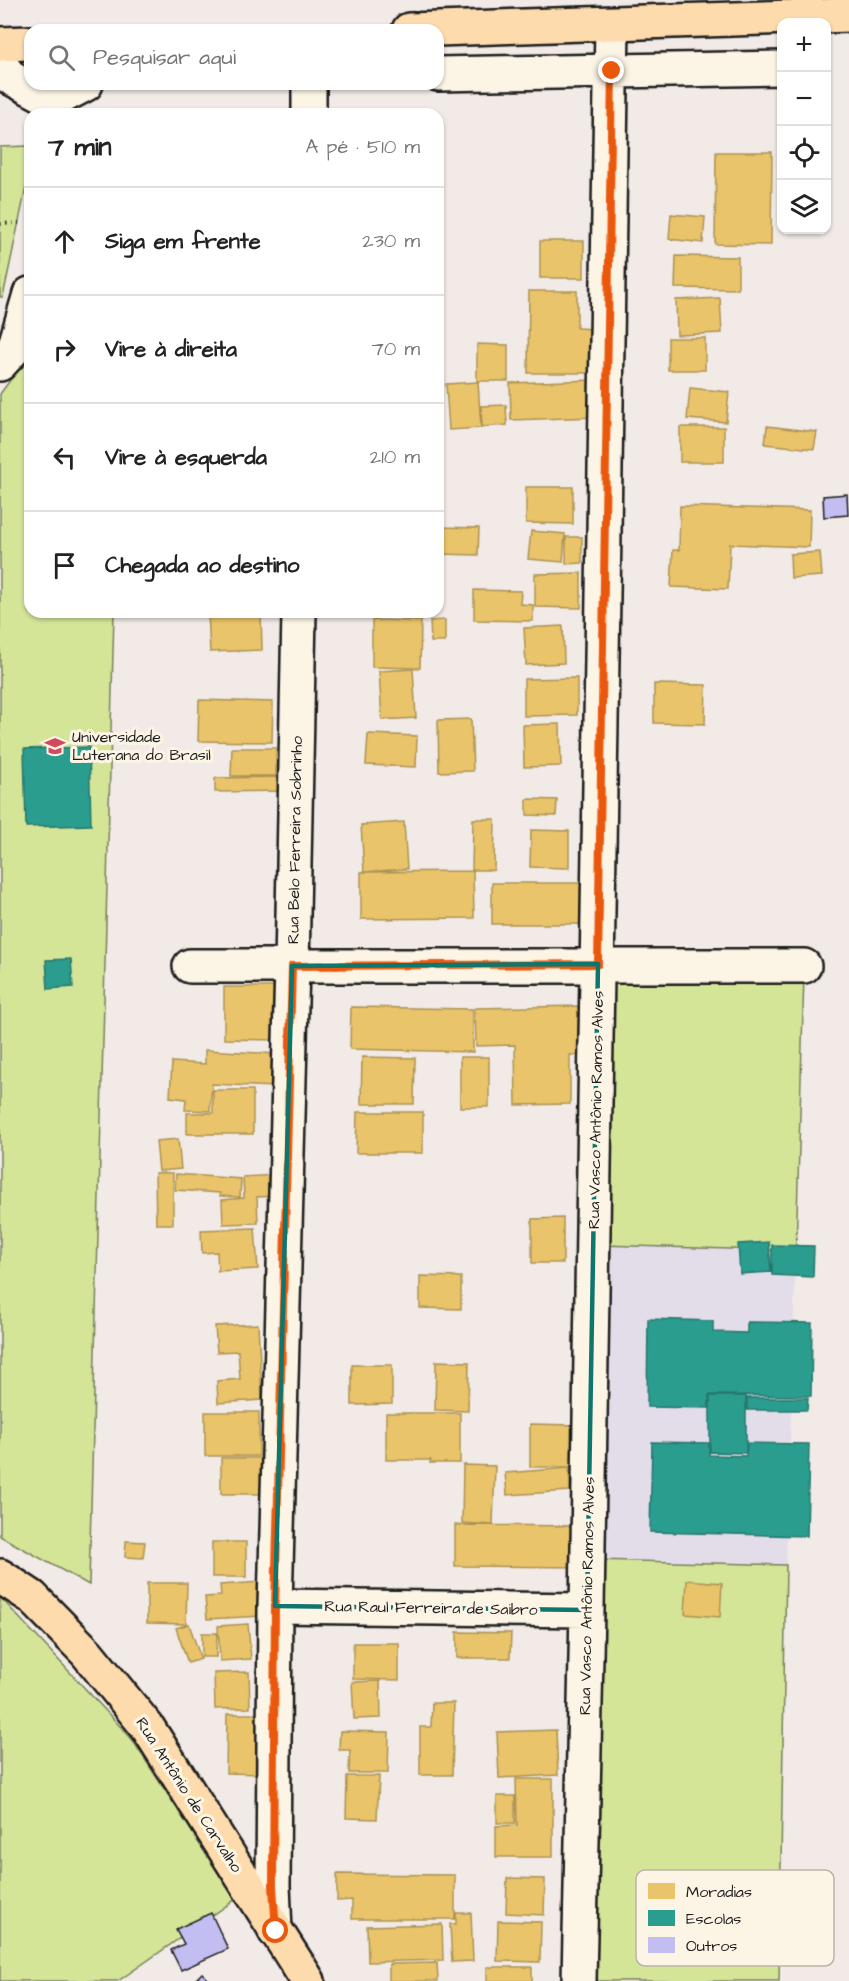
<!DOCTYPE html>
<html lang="pt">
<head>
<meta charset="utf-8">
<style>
	body { margin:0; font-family:"Architects Daughter",sans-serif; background:#f2f2f2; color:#222 }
	.controls { position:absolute; right:18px; top:18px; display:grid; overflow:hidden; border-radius:12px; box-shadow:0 2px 4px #0004 }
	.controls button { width:54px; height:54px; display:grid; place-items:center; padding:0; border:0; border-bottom:2px solid #e0e0e0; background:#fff; color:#222; font:30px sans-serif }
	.stop { position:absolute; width:18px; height:18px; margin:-14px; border:4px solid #ea580c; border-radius:50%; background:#fff }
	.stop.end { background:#ea580c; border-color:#fff; box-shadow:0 2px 6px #0008 }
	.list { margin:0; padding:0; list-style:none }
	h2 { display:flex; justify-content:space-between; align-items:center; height:78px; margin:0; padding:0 24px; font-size:26px }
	h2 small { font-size:20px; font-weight:400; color:#767676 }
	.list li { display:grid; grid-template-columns:39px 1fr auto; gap:18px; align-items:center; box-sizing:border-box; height:108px; padding:0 24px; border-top:2px solid #e0e0e0 }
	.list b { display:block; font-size:22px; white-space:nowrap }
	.list em { font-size:20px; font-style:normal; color:#767676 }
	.icon { flex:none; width:33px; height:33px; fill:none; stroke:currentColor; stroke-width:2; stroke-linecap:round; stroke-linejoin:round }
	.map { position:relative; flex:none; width:849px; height:1981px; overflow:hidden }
	.search { position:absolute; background:#fff; box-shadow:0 2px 4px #0004; left:24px; top:24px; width:420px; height:66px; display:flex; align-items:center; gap:15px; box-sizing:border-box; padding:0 21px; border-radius:18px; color:#767676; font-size:22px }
	.panel { position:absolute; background:#fff; box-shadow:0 2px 4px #0004; left:24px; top:108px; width:420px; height:510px; border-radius:18px }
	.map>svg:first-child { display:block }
	.built { fill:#e3ddea }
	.green { fill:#d4e598; stroke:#78805a; stroke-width:1.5 }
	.homes { fill:#e9c46a; stroke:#ac9253; stroke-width:1.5 }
	.schools { fill:#2a9d8f; stroke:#26766c; stroke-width:1.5 }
	.building { fill:#c3bef1; stroke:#1c1c1c; stroke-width:1.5 }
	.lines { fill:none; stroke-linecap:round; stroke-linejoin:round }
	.minor-casing { stroke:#1c1c1c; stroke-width:38 }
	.major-casing { stroke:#1c1c1c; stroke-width:38 }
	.path { stroke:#1c1c1c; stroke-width:4; stroke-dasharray:1.5 4.5; stroke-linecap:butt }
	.minor { stroke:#fcf5e5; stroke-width:33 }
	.major { stroke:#fedbac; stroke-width:33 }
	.route { stroke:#ea580c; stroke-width:8 }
	.marked { fill:none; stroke:#0f766e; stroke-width:4.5; stroke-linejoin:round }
	.labels { text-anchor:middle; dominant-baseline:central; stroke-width:6; stroke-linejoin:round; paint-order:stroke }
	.poi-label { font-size:16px; fill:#1c1c1c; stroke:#fcf5e5; text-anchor:start }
	.street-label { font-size:16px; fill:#1c1c1c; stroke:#fcf5e5 }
	.key { fill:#fcf5e5; stroke:#b9b4a9; stroke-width:1.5 }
	.key-label { font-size:16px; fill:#1c1c1c }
</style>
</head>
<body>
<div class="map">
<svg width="849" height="1981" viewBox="0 0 849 1981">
	<rect width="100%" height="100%" fill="#f1eae7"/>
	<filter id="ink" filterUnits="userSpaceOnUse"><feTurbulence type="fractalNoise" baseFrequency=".0167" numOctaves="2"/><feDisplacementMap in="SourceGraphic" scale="12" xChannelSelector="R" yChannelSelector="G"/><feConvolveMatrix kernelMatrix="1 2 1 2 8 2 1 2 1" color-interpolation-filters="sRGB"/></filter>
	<g filter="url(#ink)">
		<path class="built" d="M610,1245l186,6 -10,314 -184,-5z"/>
		<path class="green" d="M30,146v23l-27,128h-3v-150z
			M30,353v259h84l-25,973 -89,-49v-1142z
			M608,975h196l-8,276 -195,-6z
			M596,1560l190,5 -7,416h-189z
			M0,1597l131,141 105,161 -118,82h-118z"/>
		<path class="homes" d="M716,152h56l-1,93 -56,-1z
			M671,214l34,3 -2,26 -34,-4z
			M540,241h44v37h-44z
			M676,256l62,1v32l-63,-1z
			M529,291h48v37l18,1v44h-67z
			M720,298l2,35 -45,2 -1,-35z
			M668,338h37v32h-37z
			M477,344l31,1v36h-31z
			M595,380l1,37 -85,3 -1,-37z
			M478,382l3,46 -32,2 -3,-46z
			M690,388l39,4 -3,30 -39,-3z
			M506,405l1,20 -25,2 -1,-21z
			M767,426l50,6 -3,17 -49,-5z
			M680,427h44v35h-44z
			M526,487h47v37l-47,-1z
			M680,506l130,4 -1,37 -79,-3 -2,45 -57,-2 2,-37h6z
			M438,527l41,1 -1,27 -40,-1z
			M531,531l34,3 -2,28 -35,-3z
			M566,537h16v26l-16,1z
			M820,552l2,24 -31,2 -1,-24z
			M581,573v35l-46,-1v-33z
			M474,590l47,1 -1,13 13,1v16l-59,-1z
			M208,612h53l1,38 -52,2z
			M372,620l49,1 -1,47 -48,-1z
			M445,620v22h-14l-1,-21z
			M563,626l1,37 -38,2 -2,-37z
			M413,669l3,49 -34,2 -3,-49z
			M577,678v37l-53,1v-37z
			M654,684l52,1 -1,39 -51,-1z
			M199,700l74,2 -1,40 -74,-1z
			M471,719l2,52 -34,1 -1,-52z
			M560,724l1,42 -37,1 -1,-42z
			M368,734l49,2 -1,31 -50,-2z
			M232,748h44v28h-45z
			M291,777l-1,14 -75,1v-14z
			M527,799l30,1 -1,16 -29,-1z
			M473,819h22l-1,51h-22z
			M404,822l3,47 -43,3 -3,-47z
			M531,830l38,1v37l-39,-1z
			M473,871l1,47 -113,1v-47z
			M492,883h99v41h-99z
			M224,987h58v53l-58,-1z
			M582,1006l1,49h-13v49l-54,1 -1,-60 -39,1 -1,-38z
			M351,1007l122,2v43l-123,-3z
			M205,1050l72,4 -2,33 -63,-3 -2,27 -25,-1 1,-11 -16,-2 2,-35 33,2z
			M362,1057l53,1 -1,46h-53z
			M460,1057h29v50h-29z
			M213,1090h40v44h-66v-21h26z
			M357,1112h66v41h-67z
			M178,1139l3,30 -22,2 -3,-30z
			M155,1173h18v51h-17z
			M176,1174l65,5 -1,18 -20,-1v-3l-45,-3z
			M275,1175l1,21 -19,1 1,26 -35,1 -1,-24 22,-2 -1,-21z
			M563,1218v45h-31v-44z
			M255,1228l3,41 -40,2 -1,-19 -15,1 -1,-23z
			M420,1276l41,1v32l-41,-1z
			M258,1324l4,76 -44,3 -1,-22 23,-2 -2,-28 -21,1 -2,-26z
			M436,1361l33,1 -1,49 -33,-1z
			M352,1365h40v39l-40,1z
			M205,1412h54v44h-54z
			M386,1413h74v50h-30l1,-3h-45z
			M530,1424l44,1v42h-44z
			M221,1458h42v36h-42z
			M463,1465l32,1 -2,59 -31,-2z
			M569,1468l1,23 -63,4 -2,-22z
			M455,1525l129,1 -1,41 -128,-1z
			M126,1541l19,1 -2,16 -18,-1z
			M212,1542h34v35h-34z
			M687,1580l35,3 -2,34 -35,-3z
			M261,1582l2,34 -56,3 -2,-22 16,-1 -1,-11z
			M147,1583h40l-1,41 -39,-1z
			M189,1624l12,35 -13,4 -12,-35z
			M248,1624l3,35 -31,2 -2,-35z
			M457,1632l54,1 -1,25h-53z
			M202,1633h15l-1,24h-14z
			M353,1643h46v37l-46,-1z
			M249,1672l1,36 -35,1 -1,-36z
			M380,1681l1,37 -27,1 -2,-37z
			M432,1703h22l-2,72h-32v-48h11z
			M227,1714h38v60l-39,-1z
			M556,1730l2,45 -59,3 -2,-46z
			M340,1731l49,1 -1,41h-39l1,-23h-11z
			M347,1776h32l-2,43 -31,-1z
			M516,1779h37v78h-57v-31l21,-1z
			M497,1796h18v27h-18z
			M337,1874l118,1v44h-103v-19l-15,1z
			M507,1878l38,1 -1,36 -38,-2z
			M456,1913h15l2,48 -21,1 -2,-38h6z
			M498,1921l43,1 -1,40 -43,-1z
			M442,1924l1,36 -75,2 -1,-36z
			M437,1963l1,18h-49v-17z
			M487,1967h45v14h-45z"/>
		<path class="schools" d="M89,747l2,78 -65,2 -2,-78z
			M71,959l2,28 -25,2 -2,-29z
			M769,1242l2,30 -31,2 -2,-30z
			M772,1245l42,1 -1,31 -41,-2z
			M648,1319l65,2v11l34,1v-11l65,1 -1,73 -102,-1v13l-62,-1z
			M710,1396h36v57l-36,-1z
			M747,1398h61l-1,12h-60z
			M652,1442l57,1v12l37,1 1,-13 62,1 -2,92 -157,-4z"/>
		<path class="building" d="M847,494l1,21 -24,2 -1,-21z
			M211,1913l17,36 -47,21 -10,-20 13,-6 -8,-15z
			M202,1973l8,8h-16z"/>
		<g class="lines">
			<g class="minor-casing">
				<path id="minor" d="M0,64l11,14 43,23 32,-17
					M438,74l344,-6
					M309,114v-30
					M0,364l14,-15 16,-55
					M190,966h614
					M275,1606l312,4
					M275,1931l-2,-45 2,-280 17,-640 7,-354
					M579,1981l8,-371 25,-1586"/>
			</g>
			<g class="major-casing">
				<path id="major" d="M409,30l440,-15
					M0,44l30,-1
					M0,1576l32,21 55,56 61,75 160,253"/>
			</g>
			<path class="path" d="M0,224l19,-1"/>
			<use href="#minor" class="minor"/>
			<use href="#major" class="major"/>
		</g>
	</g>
	<g class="lines" filter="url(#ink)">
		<path class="route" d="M276,1931l-3,-45 2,-280 17,-640 306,-2 14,-893"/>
	</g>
	<path class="marked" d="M598,964l-11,646 -312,-4 17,-640z"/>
	<defs>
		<g id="university-bare" transform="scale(1.62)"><path d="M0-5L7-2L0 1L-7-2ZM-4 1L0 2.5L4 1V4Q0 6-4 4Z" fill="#d1495b" stroke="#fcf5e5" stroke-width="2.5" paint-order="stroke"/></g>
	</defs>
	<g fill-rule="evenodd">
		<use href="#university-bare" x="55" y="746"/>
	</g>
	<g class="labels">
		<g class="poi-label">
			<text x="72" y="737">Universidade<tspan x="72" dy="18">Luterana do Brasil</tspan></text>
		</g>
		<g class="street-label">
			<text transform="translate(295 840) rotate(-89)">Rua Belo Ferreira Sobrinho</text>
			<text transform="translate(596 1110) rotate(-89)">Rua Vasco Antônio Ramos Alves</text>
			<text transform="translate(587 1596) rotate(-89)">Rua Vasco Antônio Ramos Alves</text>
			<text transform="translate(431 1608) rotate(1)">Rua Raul Ferreira de Saibro</text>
			<text transform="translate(189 1795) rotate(57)">Rua Antônio de Carvalho</text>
		</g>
	</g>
	<rect x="636" y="1870" width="198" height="96" rx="9" class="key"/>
	<rect x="648" y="1883" width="27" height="16" fill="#e9c46a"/>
	<rect x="648" y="1910" width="27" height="16" fill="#2a9d8f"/>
	<rect x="648" y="1937" width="27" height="16" fill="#c3bef1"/>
	<g class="key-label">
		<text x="686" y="1897">Moradias</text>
		<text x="686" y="1924">Escolas</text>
		<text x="686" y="1951">Outros</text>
	</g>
</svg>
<div class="controls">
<button>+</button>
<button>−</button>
<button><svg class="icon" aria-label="locate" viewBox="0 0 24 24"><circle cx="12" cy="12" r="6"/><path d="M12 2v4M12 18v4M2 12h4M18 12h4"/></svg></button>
<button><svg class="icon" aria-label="layers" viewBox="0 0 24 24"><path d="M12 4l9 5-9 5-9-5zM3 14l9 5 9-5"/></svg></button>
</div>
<div class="stop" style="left:276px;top:1931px"></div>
<div class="stop end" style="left:612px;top:71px"></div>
<div class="search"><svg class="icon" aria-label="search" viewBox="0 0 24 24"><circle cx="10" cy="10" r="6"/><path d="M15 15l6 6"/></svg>Pesquisar aqui</div>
<section class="panel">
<h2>7 min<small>A pé · 510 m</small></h2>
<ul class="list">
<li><svg class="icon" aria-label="ahead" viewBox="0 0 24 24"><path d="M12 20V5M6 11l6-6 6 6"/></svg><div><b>Siga em frente</b></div><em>230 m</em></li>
<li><svg class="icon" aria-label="right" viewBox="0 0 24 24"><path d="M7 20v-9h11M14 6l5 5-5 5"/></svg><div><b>Vire à direita</b></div><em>70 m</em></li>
<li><svg class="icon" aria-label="left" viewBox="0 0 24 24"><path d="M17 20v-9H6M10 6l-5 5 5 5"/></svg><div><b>Vire à esquerda</b></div><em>210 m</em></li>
<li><svg class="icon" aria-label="arrive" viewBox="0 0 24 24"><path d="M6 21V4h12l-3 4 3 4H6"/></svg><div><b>Chegada ao destino</b></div></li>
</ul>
</section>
</div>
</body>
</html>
